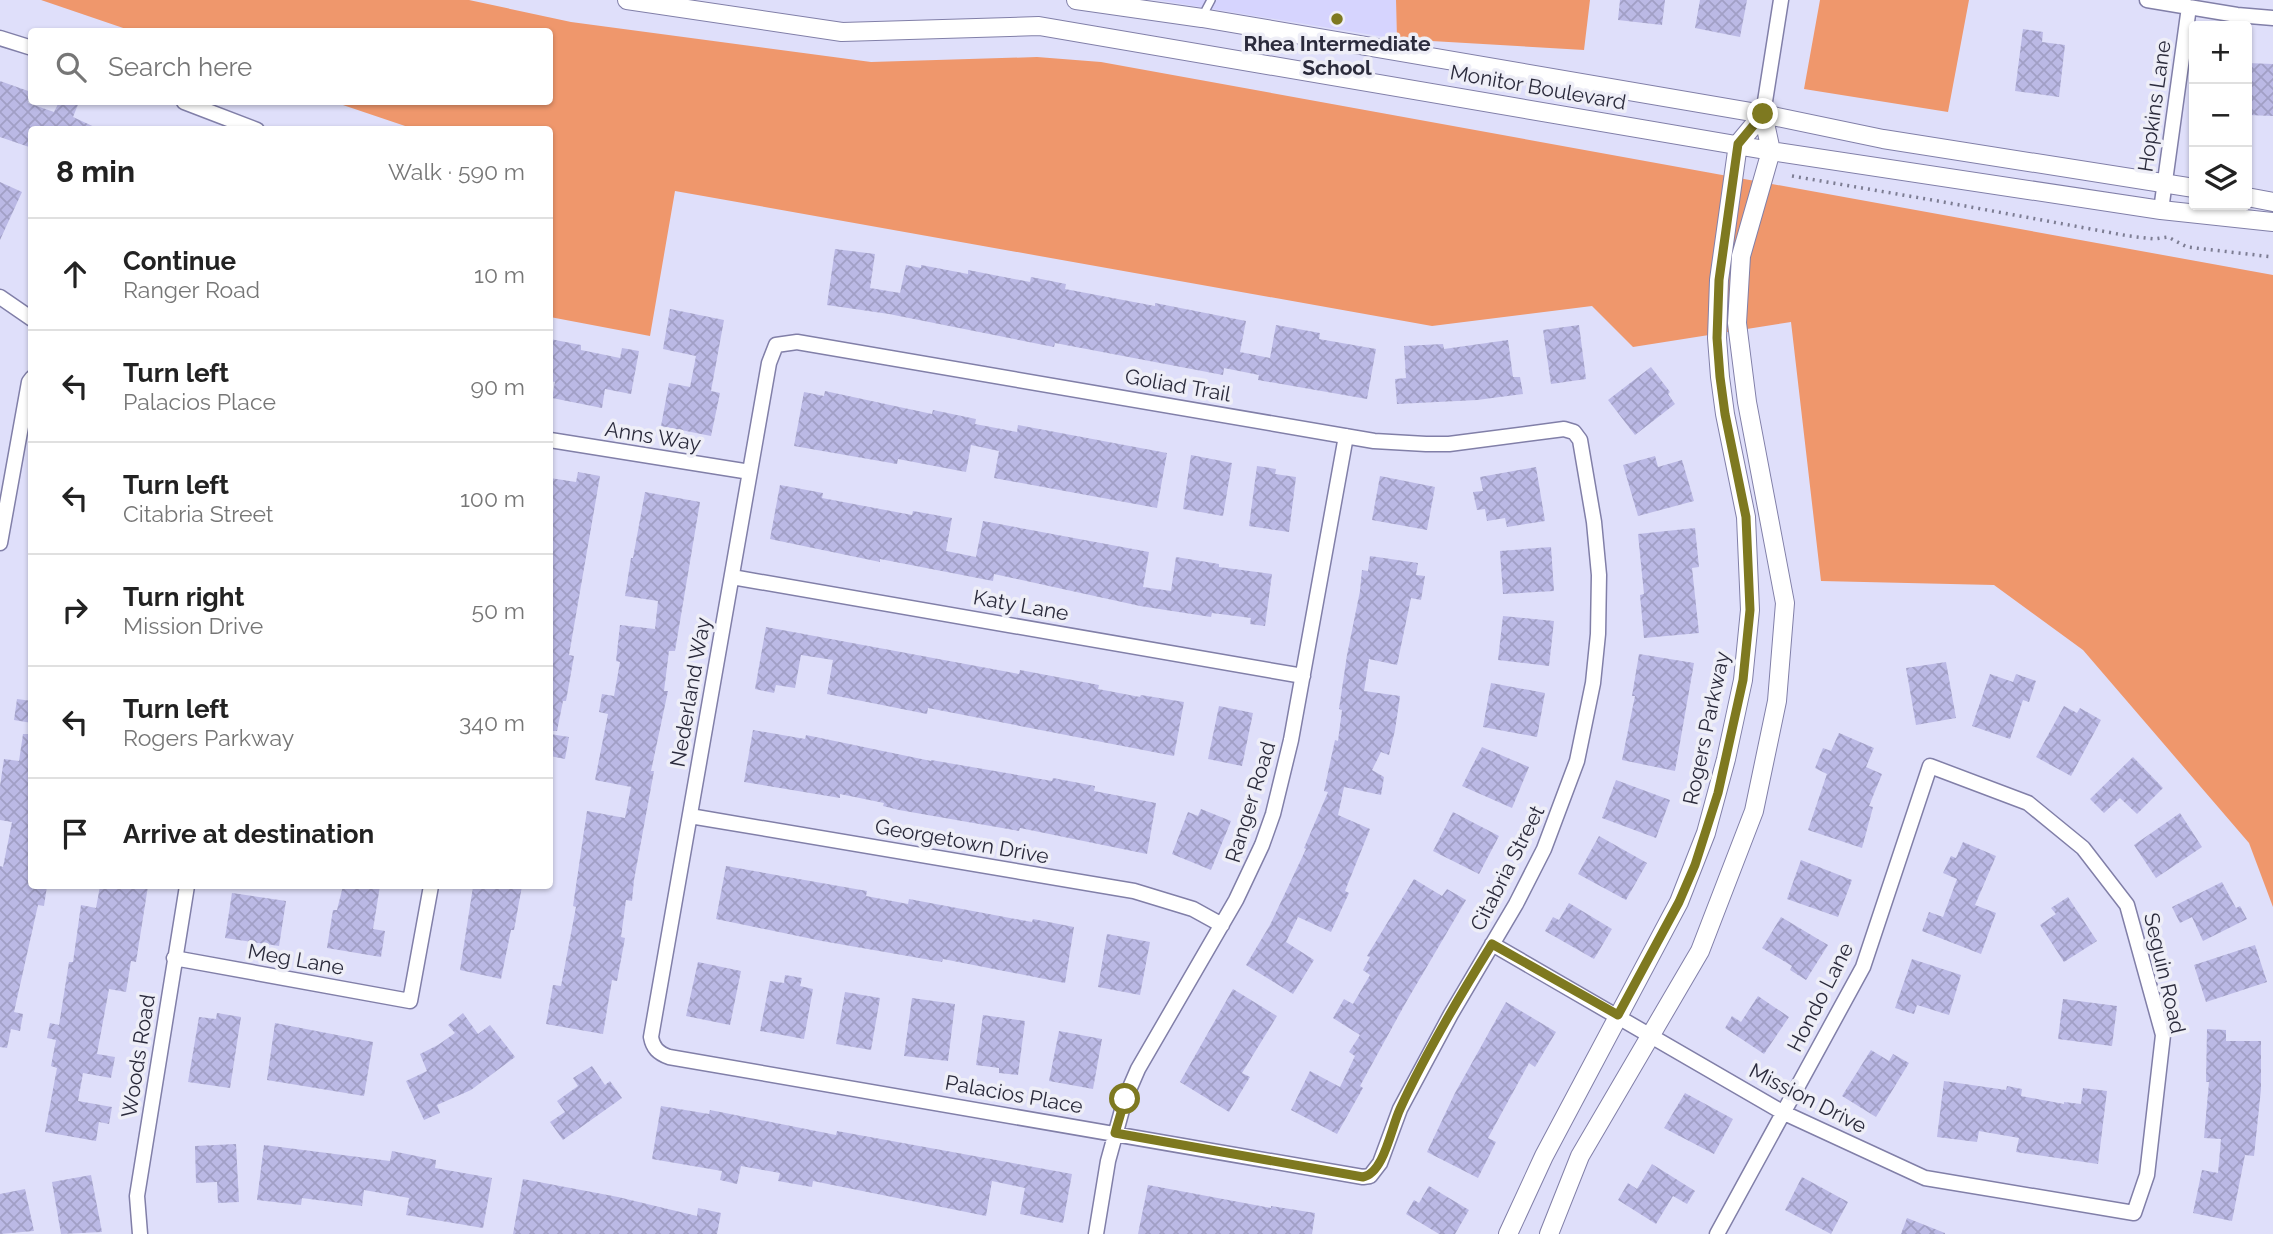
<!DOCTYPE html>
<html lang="en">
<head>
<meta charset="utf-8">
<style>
	body { margin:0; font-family:Raleway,sans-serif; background:#f6f6f6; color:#222 }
	.controls { position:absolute; right:21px; top:21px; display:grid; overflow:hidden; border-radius:7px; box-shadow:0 2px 5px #0004 }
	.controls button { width:63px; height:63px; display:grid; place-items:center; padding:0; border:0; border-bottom:2px solid #e0e0e0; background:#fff; color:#222; font:35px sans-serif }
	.stop { position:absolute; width:21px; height:21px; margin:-16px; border:5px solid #7e7920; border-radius:50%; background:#fff }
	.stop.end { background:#7e7920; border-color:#fff; box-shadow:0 2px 7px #0008 }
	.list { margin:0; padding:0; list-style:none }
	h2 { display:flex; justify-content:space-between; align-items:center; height:91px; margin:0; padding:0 28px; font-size:30px }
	h2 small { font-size:23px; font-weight:400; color:#767676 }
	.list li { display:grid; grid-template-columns:46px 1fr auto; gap:21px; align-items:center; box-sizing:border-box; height:112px; padding:0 28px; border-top:2px solid #e0e0e0 }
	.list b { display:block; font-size:26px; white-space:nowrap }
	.list p { margin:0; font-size:23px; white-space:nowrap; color:#767676 }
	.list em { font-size:23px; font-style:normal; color:#767676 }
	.icon { flex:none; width:38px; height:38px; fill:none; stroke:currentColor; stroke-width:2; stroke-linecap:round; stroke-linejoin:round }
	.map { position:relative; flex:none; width:2273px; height:1234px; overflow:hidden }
	.search { position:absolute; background:#fff; box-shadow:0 2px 5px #0004; left:28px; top:28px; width:525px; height:77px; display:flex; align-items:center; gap:18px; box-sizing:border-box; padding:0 24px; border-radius:7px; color:#767676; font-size:26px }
	.panel { position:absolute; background:#fff; box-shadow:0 2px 5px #0004; left:28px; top:126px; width:525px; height:763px; border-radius:7px }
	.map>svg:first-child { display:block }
	.built { fill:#d6d4fe }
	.grass { fill:#ef976c }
	.building { fill:url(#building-cross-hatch) }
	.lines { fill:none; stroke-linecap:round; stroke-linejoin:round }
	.service-casing { stroke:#817fa8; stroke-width:10 }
	.minor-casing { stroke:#817fa8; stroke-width:17 }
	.tertiary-casing { stroke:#817fa8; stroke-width:20 }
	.path { stroke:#7d7d93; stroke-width:3.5; stroke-dasharray:2 5; stroke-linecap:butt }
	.service { stroke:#fff; stroke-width:7 }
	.minor { stroke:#fff; stroke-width:14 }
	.tertiary { stroke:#fff; stroke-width:18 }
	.route { stroke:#7e7920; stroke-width:9 }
	.poi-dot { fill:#7e7920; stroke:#eeeef7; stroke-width:2.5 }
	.labels { text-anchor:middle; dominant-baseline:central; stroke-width:7; stroke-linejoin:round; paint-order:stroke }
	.poi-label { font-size:21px; font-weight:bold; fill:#2b2b3c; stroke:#eeeef7 }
	.street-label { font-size:21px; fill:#2b2b3c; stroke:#eeeef7 }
</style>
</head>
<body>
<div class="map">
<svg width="2273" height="1234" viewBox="0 0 2273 1234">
	<defs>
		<pattern id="building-cross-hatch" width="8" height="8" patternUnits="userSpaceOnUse" patternTransform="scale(1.75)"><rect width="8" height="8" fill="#bbb9e5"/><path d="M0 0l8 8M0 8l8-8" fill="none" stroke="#a19fc5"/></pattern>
	</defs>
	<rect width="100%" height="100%" fill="#dfdffa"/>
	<path class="built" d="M1157,0h239l1,39z"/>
	<path class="grass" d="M41,0h428l102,22 300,40 166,-5 64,5 1172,213v632l-24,-64 -166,-193 -89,-65 -173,-4 -30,-259 -158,25 -41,-41 -160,20 -757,-135 -25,145 -100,-19v-187l-136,-1 -80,-27h216v-70l-418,-1z
		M1396,0h194l-6,50 -187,-11z
		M1820,0h149l-21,112 -144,-23z"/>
	<path class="building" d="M1620,0h45l-3,25 -44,-5z
		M1700,0h47l-7,37 -45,-9z
		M2023,29l20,3 -1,10 23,3 -6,52 -44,-6z
		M2247,63l26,1v52l-26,-1z
		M0,81l31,11 -3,11 26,9 5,-10h20l-6,15 28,13h-69l-3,17 -29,-10z
		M0,182l22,10 -22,48z
		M835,249l40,5 -5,34 30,5 6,-28 15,3v-3l47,9v-4l62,12 1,-5 35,7 -1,5 90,17v-3l91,18 -6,31 30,6 6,-33 44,8 -1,6 57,10 -9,50 -109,-19 1,-5 -35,-7 -1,7 -168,-32 -1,4 -165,-33 -62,-9z
		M670,309l54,11 -13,71 9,2 -9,43 -50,-10 8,-43 21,4 6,-31 -33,-7z
		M1579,325l7,54 -35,5 -8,-54z
		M550,339l31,6v5l39,8 2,-10 17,3 -8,43 -26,-5 -3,19 -50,-10 3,-16 -5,-1z
		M1508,340l5,37h7l3,17 -46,6 -80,4 -2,-25 11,-1 -2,-32 39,-2 1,5z
		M1651,367l19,25 -2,2 7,10 -40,31 -27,-35z
		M825,391l107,23 1,-4 43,9 -1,5 42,8 1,-7 149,28 -10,55 -163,-30 5,-27 -28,-6 -5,27 -68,-13 -1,5 -103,-18 10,-54 20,4z
		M1191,455l41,8 -9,53 -40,-7z
		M1655,456l3,11 24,-7 12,41 -56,15 -15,-51z
		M1257,466l19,3 -1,5 21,3 -7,55 -40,-6z
		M1536,467l9,54 -38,6 -2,-9 -18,3 -2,-12 -8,1 -4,-18 10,-1 -3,-14z
		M578,472l22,4 -31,179 5,1 -8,45h-3l-6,30h-7v-164l3,-20h-3v-69l26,4z
		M1380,476l55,11 -8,43 -55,-10z
		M780,485l43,8 -1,5 90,17 1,-4 39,7 -6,33 30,6 7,-36 166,31 -6,35 28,4 5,-34 43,7v3l53,7 -7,52 -15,-2 1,-6 -39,-5 -1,4 -71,-11 -146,-32 -1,7 -113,-22v3l-110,-23z
		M645,492l55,10 -25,149h-6l-5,40h4l-17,80h3l-20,109 -2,21 -6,-1 -5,37 4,1 -8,43 -5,-1 -9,54 -57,-10 7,-39 8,1 15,-79 -3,-1 14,-95 38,7 6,-31 -36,-7 13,-66 -9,-2 3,-18 12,2 6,-34 -4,-1 4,-36 35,4 3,-28 -33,-5 6,-38h2z
		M1695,528l4,39 -7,1 7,65 -55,5 -4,-43 4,-1 -6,-60z
		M1551,547l3,44 -51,3 -3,-43z
		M1370,556l48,7 -2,12 9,1 -4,24 -10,-2 -14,67 -28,-6 -5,32 36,5 -5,34 -6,25 -8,-3 -9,18 12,7 -3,18 -37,-8 -6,28 32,14 -25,62 4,2 -18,39 -33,-15 -12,25 28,18 -21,34 -47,-29 24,-40 36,-76 -2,-1 24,-56 -4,-1 11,-51 3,1 4,-31 -3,-1 8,-54 13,-64 2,-21 6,1z
		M1503,616l51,5 -5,45 -51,-6z
		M766,627l253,47 1,-4 79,15 -1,4 42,8 1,-2 43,7 -10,54 -246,-48 -1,6 -100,-20 6,-34 -32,-5 -6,33 -19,-3 -2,8 -19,-4z
		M1639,654l55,9 -19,108 -53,-11 13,-64h-3z
		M1946,662l10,56 -40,7 -10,-57z
		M1990,674l23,8 3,-8 20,7 -7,21 -6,-2 -13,39 -38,-13z
		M1491,683l54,10 -8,44 -54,-10z
		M17,699l15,2v22l-18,-3z
		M1219,706l34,7 -11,53 -34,-7z
		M2064,706l13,7 3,-5 21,12 -30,56 -35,-19z
		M753,730l52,9 1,-4 125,26v-1l121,21 1,-3 42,8 -1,5 62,12 -9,51 -127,-26 -1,3 -120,-21 -16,-4 1,-3 -44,-9v4l-96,-16z
		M1839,733l35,15 -8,19 16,7 -13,32 4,1 -11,41 -54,-18 19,-56 -12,-6 8,-20 8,3z
		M23,734h9v152h15l-3,20 -6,-1 -24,107 9,2 -3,17 -9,-2 -4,19 -7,-1v-181l3,1 9,-45 -12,-2v-34l4,-27 15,2z
		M550,734l19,3 -4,22 -15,-3z
		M1482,747l47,20 -17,41 -50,-22z
		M2133,757l30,31 -26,26 -17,-16 -16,15 -14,-14z
		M1616,780l54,20 -14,38 -54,-20z
		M1201,809l30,12 -20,49 -39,-16 16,-42 10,4z
		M1453,812l46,24 -20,38 -46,-23z
		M2180,813l22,34 -46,31 -22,-33z
		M1599,836l48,27 -21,37 -48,-26z
		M1963,842l33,14 -21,49 21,8 -15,41 -59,-23 7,-19 14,5 14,-38 -14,-6 8,-17 5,2z
		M1801,860l51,20 -14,37 -51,-18z
		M726,866l141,25 -1,5 42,8 1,-5 123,23 1,-3 41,8 -9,56 -122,-24 -1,3 -120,-21 -106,-22z
		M1414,879l28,17 5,-7 19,11 -61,104 -45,82 3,2 -26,46 -46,-24 19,-39 30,16 15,-31 -6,-4 11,-17 -27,-17 11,-19 9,5 17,-29 -7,-5 7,-13 -3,-1z
		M2222,882l14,26 4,-2 7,13 -44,22 -11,-24 -12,6 -8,-16z
		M100,886h48l-12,76 -5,-1 -5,31 -17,-3 -12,65 18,3 -4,21 -28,-5 -5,28 34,6 -3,17 -10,-2 -3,19 -51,-9 12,-64 -6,-2 5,-26 -9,-2 3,-15 9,2 10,-63h4l8,-57 15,3z
		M343,886h37l-7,43 12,2 -4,26 -54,-9 6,-38h4z
		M489,886h33l-8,44h-3l-10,49 -41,-9 13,-83 15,2z
		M232,893l54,8 -7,45 -54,-8z
		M2068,897l29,44 -33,21 -24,-37 16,-11 -5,-6z
		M1569,903l43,26 -18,30 -49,-28 8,-14 6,3z
		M1781,917l47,28 -22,35 -16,-10 2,-4 -30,-18z
		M1107,934l43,8 -10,53 -42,-8z
		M2255,945l12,37 -61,20 -12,-37z
		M1912,959l49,16 -12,40 -32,-10 -3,9 -19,-6z
		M698,962l43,9 -11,54 -44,-9z
		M785,975l17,3 -2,8 13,3 -9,50 -44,-8 10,-50 14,2z
		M1233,989l44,27 -35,57 8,4 -21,35 -49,-30z
		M845,992l35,6 -9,52 -35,-6z
		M1758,996l31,21 -25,37 -39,-26 7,-12 9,6z
		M912,998l43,6 -7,57 -44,-5z
		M2063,999l54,7 -5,40 -54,-7z
		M1506,1002l50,30 -21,35 -6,-4 -41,75 8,4 -18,36 -51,-26 28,-59z
		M217,1013l24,4 -11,71 -42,-6 11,-65 17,2z
		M463,1013l15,21 12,-9 25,32 -44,33 -34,15 3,8 -16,7 -18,-39 21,-10 -7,-17 18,-9 17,-12 -7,-8z
		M983,1015l42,6 -7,54 -19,-2v-5l-23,-3z
		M275,1023l98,19 -9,54 -97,-16z
		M2207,1029l19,1v11h35v48l-7,67 -9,-1 -13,66 -39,-8 9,-43 16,3 3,-34 -17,-1 5,-56h-3z
		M1059,1031l43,8 -9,50 -44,-8z
		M1871,1050l18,11 4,-7 16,9 -33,54 -34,-21z
		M592,1066l13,19 5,-4 12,17 -59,42 -13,-18 15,-10 -8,-11 21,-15 -5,-8z
		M1944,1081l62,9 1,-4 15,3 -1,7 43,8v-2l17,2 2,-16 24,3 -9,73 -82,-12 3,-14 -40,-7 -2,11 -40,-5z
		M1685,1093l48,26 -19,35 -50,-26z
		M661,1106l48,8 1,-4 126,25 1,-4 235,43 -9,49 -43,-9 5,-26 -33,-7 -6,35 -173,-35 -1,6 -34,-6 2,-8 -39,-7 -4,18 -17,-4 2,-9 -70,-12z
		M236,1144l3,58 -21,1 -1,-21 -21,1 -1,-37z
		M264,1145l126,16 2,-10 44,9 -1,8 57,10 -9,50 -77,-13 3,-17 -45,-8 -2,16 -60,-8 -1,7 -44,-5z
		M1652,1164l43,27 -8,13 -14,-8 -17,28 -38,-24 10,-17 9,6z
		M91,1175l11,57 -41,2 -9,-52z
		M1802,1177l46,25 -17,32 -46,-24z
		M523,1179l95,18 79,19 1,-8 23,5 -4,21h-204z
		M1148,1185l123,23v-2l44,7 -3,21h-174z
		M1429,1186l40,24 -14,24h-16l-33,-20 8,-14 5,3z
		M25,1189l9,42 -34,3v-40z
		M1907,1218l38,15v1h-44z"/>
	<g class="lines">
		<g class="service-casing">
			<path id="service" d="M1202,17l9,-17"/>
		</g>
		<g class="minor-casing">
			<path id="minor" d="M2147,0l90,15 36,3
				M0,38l32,10
				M184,102l73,28
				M1763,114l18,-114
				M2161,210l28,-203
				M0,297l32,22
				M797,342l577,99 52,3h23l115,-15 10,3 6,8 14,82 5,53 -1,59 -5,49 -16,78 -33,88 -28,55 -65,110 -51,95 -20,54 -10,13 -7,1 -694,-120c-11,-4 -16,-9 -18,-20l118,-674 7,-18z
				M550,440l200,32
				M0,543l29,-161 3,-4
				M732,577l571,99
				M690,816l444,75 59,18 29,16
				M1492,944l290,168 143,66 209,35 13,-38 16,-140 -36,-130 -44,-57 -55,-45 -98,-37 -67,201 -146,267
				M174,958l236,43 21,-115
				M140,1234l-3,-38 50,-310
				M1096,1234l12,-73 17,-62 13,-30 98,-169 26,-55 11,-31 18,-74 55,-304"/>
		</g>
		<g class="tertiary-casing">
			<path id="tertiary" d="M627,0l215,32 197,-6 732,125 390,59 112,12
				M1076,0l126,18 561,96 120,25 311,49
				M2247,197l26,5
				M1508,1234l36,-78 135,-254 27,-69 20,-74 17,-79 7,-70 -4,-93 -21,-103 -5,-37 -3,-39 2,-58 19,-136 25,-30
				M1549,1234l31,-78 120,-205 54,-140 23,-110 8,-98 -38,-201 -10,-79 4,-67 30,-105 -8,-37"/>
		</g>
		<path class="path" d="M1792,176l146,25 191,35 25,3 14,-2 19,10 86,10"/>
		<use href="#service" class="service"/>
		<use href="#minor" class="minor"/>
		<use href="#tertiary" class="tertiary"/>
	</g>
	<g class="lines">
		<path class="route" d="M1125,1099l-10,34 248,44c21,-4 28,-49 37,-68 26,-57 59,-112 92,-165l126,71 61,-113 16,-37 23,-72 25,-113 7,-70 -4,-93 -21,-103 -5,-37 -3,-39 2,-58 19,-136 25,-30"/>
	</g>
	<circle class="poi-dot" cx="1337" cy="19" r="7"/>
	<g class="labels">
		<g class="poi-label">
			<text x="1337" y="43">Rhea Intermediate<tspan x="1337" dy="24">School</tspan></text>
		</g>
		<g class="street-label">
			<text transform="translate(1538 87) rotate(10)">Monitor Boulevard</text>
			<text transform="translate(2154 106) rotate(-82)">Hopkins Lane</text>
			<text transform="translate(1178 385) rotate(10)">Goliad Trail</text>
			<text transform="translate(653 436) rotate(9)">Anns Way</text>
			<text transform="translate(1021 605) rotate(10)">Katy Lane</text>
			<text transform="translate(690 692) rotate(-80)">Nederland Way</text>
			<text transform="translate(1706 728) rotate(-78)">Rogers Parkway</text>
			<text transform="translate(1250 802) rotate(-73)">Ranger Road</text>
			<text transform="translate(962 841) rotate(10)">Georgetown Drive</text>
			<text transform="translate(1507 868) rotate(-63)">Citabria Street</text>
			<text transform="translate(296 959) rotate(10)">Meg Lane</text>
			<text transform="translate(2165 973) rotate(77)">Seguin Road</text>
			<text transform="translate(1820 997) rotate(-63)">Hondo Lane</text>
			<text transform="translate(138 1056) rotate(-81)">Woods Road</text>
			<text transform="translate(1014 1094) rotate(10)">Palacios Place</text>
			<text transform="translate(1808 1098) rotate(27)">Mission Drive</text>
		</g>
	</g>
</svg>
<div class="controls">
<button>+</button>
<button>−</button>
<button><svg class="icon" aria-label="layers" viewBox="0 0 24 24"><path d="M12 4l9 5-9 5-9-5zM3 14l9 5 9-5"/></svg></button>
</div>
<div class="stop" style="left:1125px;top:1099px"></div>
<div class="stop end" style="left:1763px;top:114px"></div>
<div class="search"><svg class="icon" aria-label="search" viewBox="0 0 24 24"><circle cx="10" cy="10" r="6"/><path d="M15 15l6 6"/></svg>Search here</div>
<section class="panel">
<h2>8 min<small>Walk · 590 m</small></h2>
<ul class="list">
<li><svg class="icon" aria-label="ahead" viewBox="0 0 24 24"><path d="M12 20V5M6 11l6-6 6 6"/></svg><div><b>Continue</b><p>Ranger Road</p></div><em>10 m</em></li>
<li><svg class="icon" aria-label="left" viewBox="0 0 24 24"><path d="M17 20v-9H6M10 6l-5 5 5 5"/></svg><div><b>Turn left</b><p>Palacios Place</p></div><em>90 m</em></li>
<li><svg class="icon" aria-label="left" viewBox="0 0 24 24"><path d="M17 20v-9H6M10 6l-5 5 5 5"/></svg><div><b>Turn left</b><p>Citabria Street</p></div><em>100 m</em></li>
<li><svg class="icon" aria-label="right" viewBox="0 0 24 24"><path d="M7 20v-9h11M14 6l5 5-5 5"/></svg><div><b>Turn right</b><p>Mission Drive</p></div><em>50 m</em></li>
<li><svg class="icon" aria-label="left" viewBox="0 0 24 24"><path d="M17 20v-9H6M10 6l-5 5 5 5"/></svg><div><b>Turn left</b><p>Rogers Parkway</p></div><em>340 m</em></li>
<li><svg class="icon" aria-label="arrive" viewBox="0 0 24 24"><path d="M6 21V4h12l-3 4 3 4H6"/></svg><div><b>Arrive at destination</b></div></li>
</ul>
</section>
</div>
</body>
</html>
